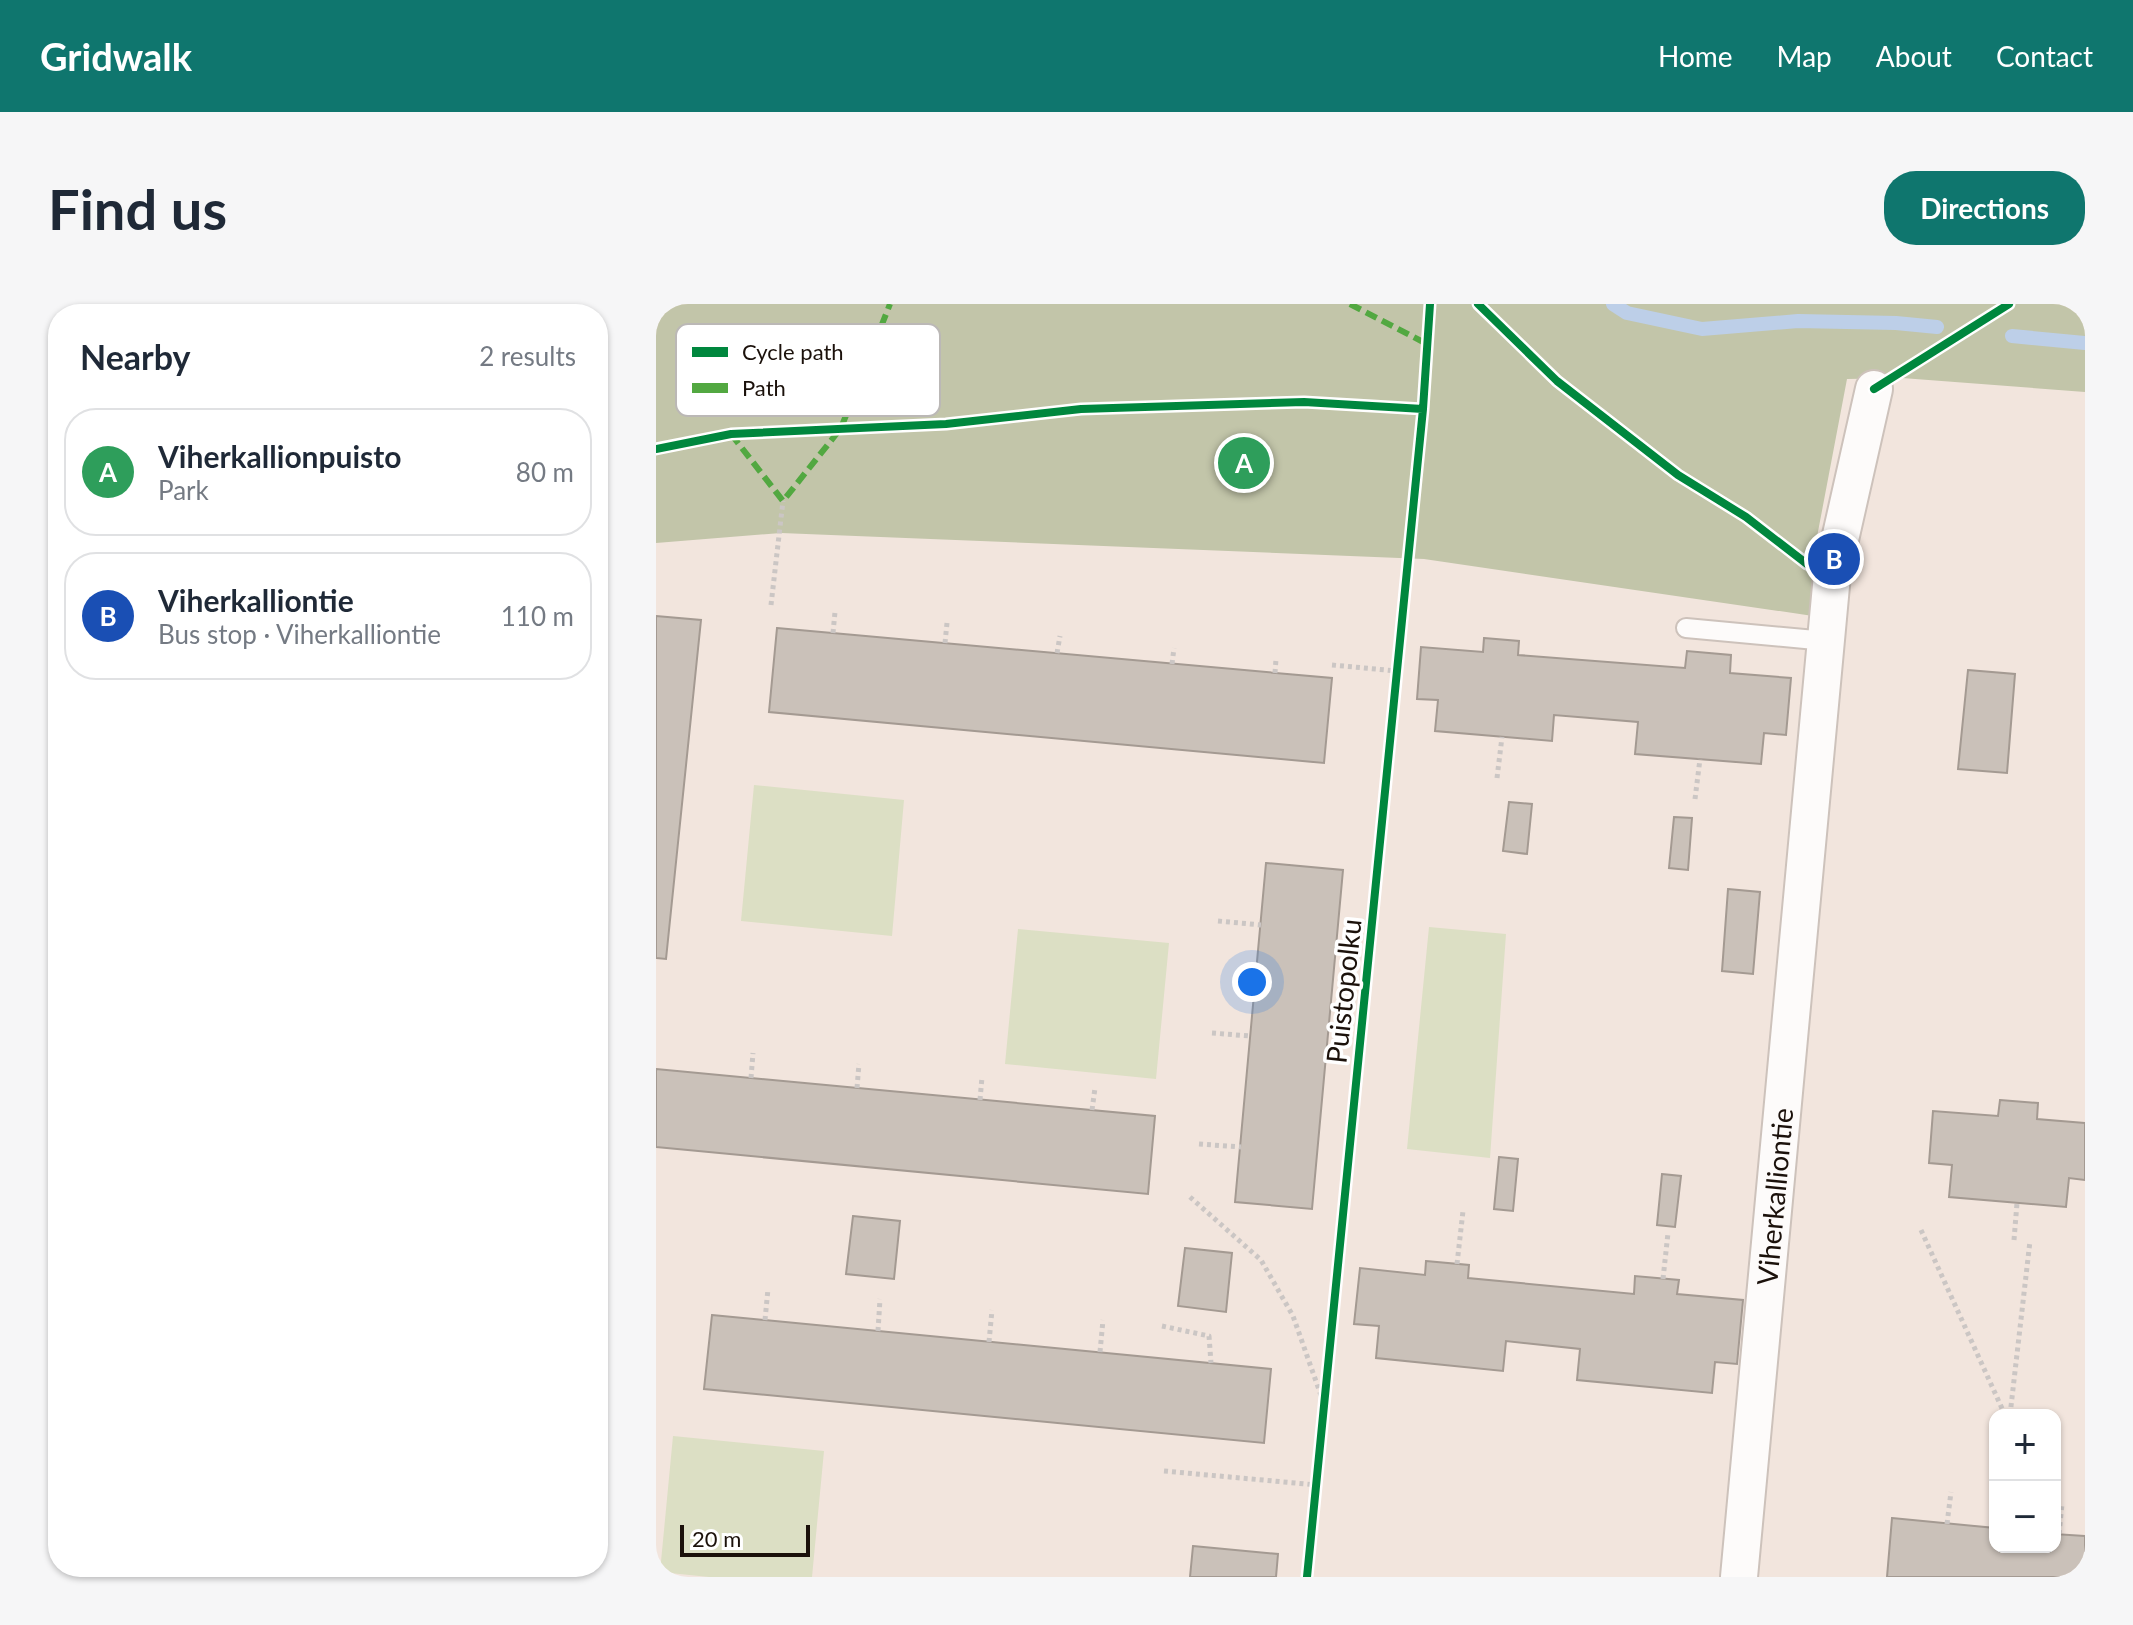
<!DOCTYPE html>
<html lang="en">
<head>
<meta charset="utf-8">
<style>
	body { margin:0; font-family:Lato,sans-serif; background:#f6f6f7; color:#1f2937 }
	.controls { position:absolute; right:24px; bottom:24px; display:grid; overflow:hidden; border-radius:16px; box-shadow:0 2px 6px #0004 }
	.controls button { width:72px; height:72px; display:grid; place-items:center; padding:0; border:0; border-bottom:2px solid #e0e1e3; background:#fff; color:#1f2937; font:40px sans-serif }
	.scale { position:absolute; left:24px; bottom:20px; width:130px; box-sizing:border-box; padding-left:8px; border:4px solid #1b110b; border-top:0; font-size:22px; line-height:28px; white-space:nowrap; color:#1b110b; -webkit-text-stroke:6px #fff; paint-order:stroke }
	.you { position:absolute; left:596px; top:678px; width:28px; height:28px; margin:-20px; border:6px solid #fff; border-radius:50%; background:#1a73e8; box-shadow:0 0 0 12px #1a73e833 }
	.badge { display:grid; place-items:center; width:52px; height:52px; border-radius:50%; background:#0f766e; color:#fff; font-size:26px; font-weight:700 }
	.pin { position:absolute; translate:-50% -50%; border:4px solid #fff; box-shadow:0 2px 8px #0006 }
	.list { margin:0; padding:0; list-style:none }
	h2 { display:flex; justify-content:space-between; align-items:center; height:104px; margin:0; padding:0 32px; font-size:34px }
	h2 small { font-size:26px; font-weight:400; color:#747a83 }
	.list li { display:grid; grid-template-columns:52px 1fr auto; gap:24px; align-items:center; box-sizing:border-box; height:128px; margin:0 16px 16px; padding:0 16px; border:2px solid #e0e1e3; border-radius:32px }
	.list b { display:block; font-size:30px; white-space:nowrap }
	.list p { margin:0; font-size:26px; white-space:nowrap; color:#747a83 }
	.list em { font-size:26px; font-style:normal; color:#747a83 }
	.map { position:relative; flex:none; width:1429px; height:1273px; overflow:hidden; border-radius:32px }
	header { display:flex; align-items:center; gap:48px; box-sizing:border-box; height:112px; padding:0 40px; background:#0f766e; color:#fff }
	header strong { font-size:38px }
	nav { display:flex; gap:44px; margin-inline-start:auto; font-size:28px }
	.intro { display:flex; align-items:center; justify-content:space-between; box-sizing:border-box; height:192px; padding:0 48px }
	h1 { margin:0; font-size:56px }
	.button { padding:20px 36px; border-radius:32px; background:#0f766e; color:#fff; font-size:28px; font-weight:700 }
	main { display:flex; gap:48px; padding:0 48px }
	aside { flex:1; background:#fff; border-radius:32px; box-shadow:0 2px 6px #0004 }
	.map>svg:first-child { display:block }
	.green { fill:#dcdfc4 }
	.forest { fill:#c2c5a9 }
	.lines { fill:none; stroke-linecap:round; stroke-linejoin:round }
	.stream { stroke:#bdcfe8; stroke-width:14 }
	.building { fill:#cac1b9; stroke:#a49a92; stroke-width:2 }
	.lane-casing { stroke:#cdc2bb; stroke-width:22 }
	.street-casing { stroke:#cdc2bb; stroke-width:40 }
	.path { stroke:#cbc6c4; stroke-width:5; stroke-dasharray:4 4; stroke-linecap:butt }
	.lane { stroke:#fdfbfa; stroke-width:18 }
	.street { stroke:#fdfbfa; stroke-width:36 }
	.quiet { stroke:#52a841; stroke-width:6; stroke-dasharray:12 6; stroke-linecap:butt }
	.cycleway-casing { stroke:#fff; stroke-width:13 }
	.cycleway { stroke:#00873e; stroke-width:8 }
	.labels { text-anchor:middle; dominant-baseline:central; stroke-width:7; stroke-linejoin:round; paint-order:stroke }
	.street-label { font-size:28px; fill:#1b110b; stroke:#fff }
	.key { fill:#fff; stroke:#bbb8b6; stroke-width:2 }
	.key-label { font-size:22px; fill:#1b110b }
</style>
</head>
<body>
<header>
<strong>Gridwalk</strong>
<nav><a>Home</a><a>Map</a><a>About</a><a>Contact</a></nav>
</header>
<div class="intro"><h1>Find us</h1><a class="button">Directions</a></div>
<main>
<aside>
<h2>Nearby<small>2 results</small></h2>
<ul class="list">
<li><span class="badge" style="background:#2e9e5b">A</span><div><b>Viherkallionpuisto</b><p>Park</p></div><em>80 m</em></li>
<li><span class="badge" style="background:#1a4fb4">B</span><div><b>Viherkalliontie</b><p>Bus stop · Viherkalliontie</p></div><em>110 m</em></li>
</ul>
</aside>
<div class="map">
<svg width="1429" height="1273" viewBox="0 0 1429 1273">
	<rect width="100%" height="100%" fill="#f2e5dd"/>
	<path class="green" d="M98,481l150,15 -12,136 -151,-15z
		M773,623l77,7 -16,224 -83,-9z
		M362,625l151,14 -13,136 -151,-15z
		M17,1132l151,15 -12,126h-103l-49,-5z"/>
	<path class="forest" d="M0,0h1429v88l-183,-14 -55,1 -30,158 -4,79 -389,-57 -643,-26 -125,10z"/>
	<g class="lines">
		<path class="stream" d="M957,0l14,9 75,16 96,-8 98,2 41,4
			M1356,32l73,7"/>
	</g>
	<path class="building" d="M0,312l45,4 -35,339 -10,-1z
		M121,324l555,50 -8,85 -555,-51z
		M828,334l35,3 -1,14 167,13 2,-17 44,4 -1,18 61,5 -5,57 -22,-2 -3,31 -126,-10 3,-32 -84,-7 -2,26 -117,-10 3,-31 -21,-1 4,-52 62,5z
		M1312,366l47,4 -8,99 -49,-4z
		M853,498l23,2 -5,50 -24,-3z
		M1018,513l18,1 -4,52 -19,-2z
		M610,559l77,7 -31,339 -77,-7z
		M1072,585l32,3 -7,82 -31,-3z
		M0,765l499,47 -7,78 -492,-47z
		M1344,796l38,3 -1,16 48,4v57l-16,-2 -3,29 -117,-10 3,-32 -23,-2 4,-52 65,5z
		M843,853l19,2 -5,52 -19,-2z
		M1006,870l19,2 -6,51 -18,-2z
		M197,912l47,5 -6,58 -48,-5z
		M529,944l47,5 -6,59 -48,-6z
		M770,957l43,4 -1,13 166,16 1,-18 44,4 -2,14 66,6 -6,64 -22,-2 -3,31 -135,-13 3,-31 -74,-8 -3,30 -127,-13 3,-32 -25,-2 6,-56 65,7z
		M56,1011l559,54 -7,74 -560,-54z
		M1236,1214l103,10v19h60v-13l30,2v41h-198z
		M537,1242l85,8 -2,23h-86z"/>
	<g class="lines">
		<g class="lane-casing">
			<path id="lane" d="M1030,324l140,13"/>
		</g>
		<g class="street-casing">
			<g id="street">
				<path id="s1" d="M1083,1273l93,-1002 42,-186"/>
			</g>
		</g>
		<path class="path" d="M115,301l12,-104
			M177,329l2,-21
			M289,339l2,-20
			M401,349l3,-17
			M516,360l2,-16
			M676,361l65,6
			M619,369l1,-14
			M841,474l5,-41
			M1039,495l5,-40
			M562,617l43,4
			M556,729l38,3
			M95,774l2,-25
			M201,784l2,-24
			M324,796l2,-23
			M436,806l3,-22
			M543,840l42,3
			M534,893l71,63 32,56 31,88
			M1265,926l84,185
			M1358,936l3,-37
			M801,960l6,-53
			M1007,975l5,-46
			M109,1016l3,-31
			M506,1022l47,10 2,27
			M222,1027l2,-32
			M333,1038l3,-32
			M444,1048l3,-32
			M1354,1111l20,-174
			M508,1167l153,14
			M1291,1220l4,-32
			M1403,1230l3,-30"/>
		<use href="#lane" class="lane"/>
		<use href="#street" class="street"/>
		<path class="quiet" d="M694,0l77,40
			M75,130l52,67 58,-73 49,-124"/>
		<g class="cycleway-casing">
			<path id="cycleway" d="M822,0l79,77 121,94 68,42 61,47 25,11
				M1218,85l135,-85
				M0,145l75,-15 215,-10 135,-15 223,-7 119,7
				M651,1273l116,-1168 7,-105"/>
		</g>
		<use href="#cycleway" class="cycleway"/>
	</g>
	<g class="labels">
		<g class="street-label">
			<text transform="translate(687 687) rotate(-84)">Puistopolku</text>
			<text stroke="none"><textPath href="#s1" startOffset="382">Viherkalliontie</textPath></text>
		</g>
	</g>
	<rect x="20" y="20" width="264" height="92" rx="12" class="key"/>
	<rect x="36" y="43" width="36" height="10" fill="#00873e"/>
	<rect x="36" y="79" width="36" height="10" fill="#52a841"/>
	<g class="key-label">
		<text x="86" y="56">Cycle path</text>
		<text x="86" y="92">Path</text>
	</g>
</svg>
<div class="controls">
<button>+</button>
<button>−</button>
</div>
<div class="scale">20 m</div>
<div class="you"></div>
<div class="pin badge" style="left:588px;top:159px;background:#2e9e5b">A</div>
<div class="pin badge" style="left:1178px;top:255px;background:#1a4fb4">B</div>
</div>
</main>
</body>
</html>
